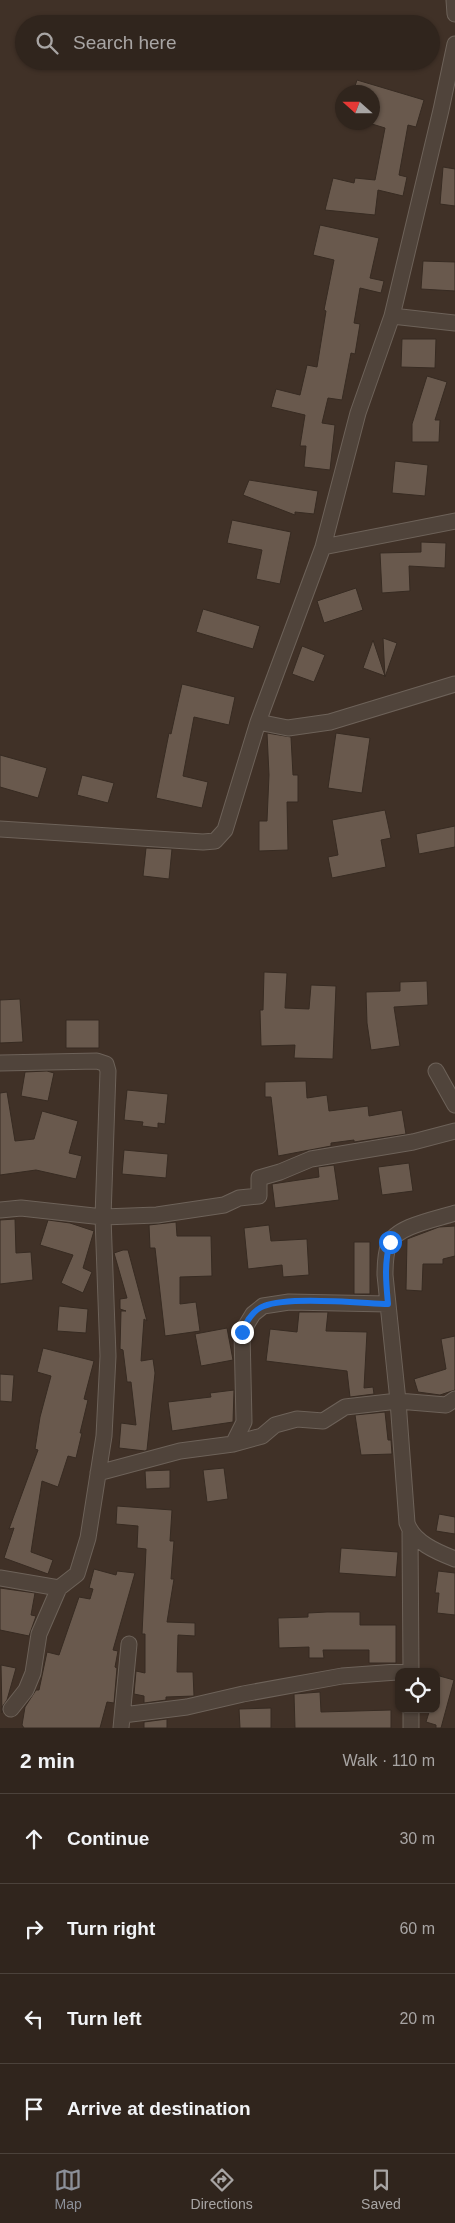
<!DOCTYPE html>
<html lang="en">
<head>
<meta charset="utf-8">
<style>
	body { margin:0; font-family:Helvetica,sans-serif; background:#3c312a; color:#f1f3f6 }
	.controls { position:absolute; right:15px; bottom:15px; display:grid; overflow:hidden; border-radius:10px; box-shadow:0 1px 4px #0004 }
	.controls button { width:45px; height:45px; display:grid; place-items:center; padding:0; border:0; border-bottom:1px solid #4b423b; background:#30251d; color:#f1f3f6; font:25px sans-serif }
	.compass { position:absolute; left:335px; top:85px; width:45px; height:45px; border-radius:50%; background:#30251d; box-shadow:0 1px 4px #0004; rotate:291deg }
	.stop { position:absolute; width:15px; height:15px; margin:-11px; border:4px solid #1a73e8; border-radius:50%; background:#fff }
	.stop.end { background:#1a73e8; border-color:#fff; box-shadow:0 1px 5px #0008 }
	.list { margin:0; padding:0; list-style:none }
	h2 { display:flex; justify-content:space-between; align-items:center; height:65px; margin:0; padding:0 20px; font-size:21px }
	h2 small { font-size:16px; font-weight:400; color:#a8a5a4 }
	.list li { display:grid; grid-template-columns:32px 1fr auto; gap:15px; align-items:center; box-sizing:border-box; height:90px; padding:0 20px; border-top:1px solid #4b423b }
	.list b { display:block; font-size:19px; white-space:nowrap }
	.list em { font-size:16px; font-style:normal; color:#a8a5a4 }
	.icon { flex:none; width:28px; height:28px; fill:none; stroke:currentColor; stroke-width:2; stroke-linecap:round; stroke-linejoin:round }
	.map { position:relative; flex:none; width:455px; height:1728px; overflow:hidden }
	.search { position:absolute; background:#30251d; box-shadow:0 1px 4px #0004; left:15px; right:15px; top:15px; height:55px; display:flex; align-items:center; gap:12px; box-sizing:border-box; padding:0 18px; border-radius:28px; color:#a8a5a4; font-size:19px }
	.sheet { height:425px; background:#30251d }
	nav { display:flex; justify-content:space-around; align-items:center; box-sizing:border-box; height:70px; border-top:1px solid #4b423b; background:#30251d; font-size:14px; color:#a8a5a4 }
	nav a { display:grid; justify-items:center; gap:2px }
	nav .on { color:#8c9099 }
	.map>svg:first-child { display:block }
	.building { fill:#69594d; stroke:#372b22 }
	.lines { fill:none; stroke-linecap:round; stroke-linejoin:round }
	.minor-casing { stroke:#6d6259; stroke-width:17 }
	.minor { stroke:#50443b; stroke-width:15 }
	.route { stroke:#1a73e8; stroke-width:6 }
</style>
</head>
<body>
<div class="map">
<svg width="455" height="1728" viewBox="0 0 455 1728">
	<rect width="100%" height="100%" fill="#403127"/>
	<path class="building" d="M357,80l67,20 -8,27 -8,-2 -9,50 8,2 -4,19 -25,-6 -3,25 -50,-5 8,-32 21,5 1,-5 20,2 10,-52 -13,-4v-32h-19z
		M443,167l12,2v37l-15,-2z
		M320,225l59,13 -9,40 14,3 -3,12 -21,-5 -6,35 6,1 -5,30 -4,-1 -9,47 -14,-2 -6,25 13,2 -5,45 -26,-3 2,-21h-6l5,-31 -34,-8 5,-18 24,6 7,-30 10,2 9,-56 -2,-1 10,-50 -21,-5z
		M423,261l32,1v29l-34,-2z
		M402,339h34l-1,29 -34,-1z
		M427,376l20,6 -12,38h5l-1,22h-27v-18z
		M395,461l33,4 -3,31 -33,-3z
		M249,480l69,11 -4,23 -19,-2v3l-52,-20z
		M232,520l59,12 -11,52 -24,-5 6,-29 -35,-7z
		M421,542l25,1 -1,25 -36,-2 1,25 -28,2 -2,-40 41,-1z
		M356,588l7,22 -39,13 -7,-22z
		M203,609l57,17 -7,23 -57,-17z
		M383,638l14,5 -12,34z
		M373,640l12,36 -22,-8z
		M302,646l23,9 -11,27 -22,-8z
		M182,684l53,13 -6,28 -35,-8 -11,59 25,6 -6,26 -46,-10 13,-65 2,1z
		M267,733l24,4 2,38h5v27h-11l1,48 -29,1v-30h8l2,-46z
		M336,733l34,5 -8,55 -34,-5z
		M0,755l47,13 -9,30 -38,-11z
		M82,775l32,8 -6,20 -31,-8z
		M385,810l6,28 -10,2 5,27 -54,11 -4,-21 10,-2 -6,-35z
		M455,826v21l-36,7 -3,-20z
		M146,848l26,1 -3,30 -26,-3z
		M264,972l23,1 -2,35 24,1 2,-24 25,1 -3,73 -39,-1 1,-13 -34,1 -1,-36h3z
		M427,981l1,24 -34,2 6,39 -29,4 -4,-27 -1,-31 34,-1v-9z
		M20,999l3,43 -23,1v-43z
		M66,1020h33v28h-33z
		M47,1071l7,2 -6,28 -27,-5 4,-24z
		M306,1081l1,17 20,-3 2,16 39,-5 1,10 33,-6 4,24 -52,8v-2l-23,3v3l-53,10 -7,-59h-6v-15z
		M127,1090l41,4 -3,30 -7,-1v5l-16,-2 1,-4 -19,-2z
		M7,1092l8,49 19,-2 8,-28 36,10 -9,32 13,3 -6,23 -40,-9 -36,5v-82z
		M124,1150l44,4 -2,24 -44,-4z
		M409,1163l4,28 -31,4 -4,-28z
		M334,1165l5,35 -64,8 -3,-24 47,-7 -1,-10z
		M15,1219l1,34 15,-1 2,28 -33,4v-64z
		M48,1220l22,3 24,8 -11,37 9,4 -9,21 -22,-10 12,-28 -33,-10z
		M176,1222l1,14h34l1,40 -32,1v27l16,-2 4,29 -35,5 -10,-88h-5l-1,-23z
		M269,1225l2,16 36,-2 2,36 -26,2 -1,-12 -34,4 -4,-41z
		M455,1226v30l-12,3v5h-20l-1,27 -16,-1 1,-51 32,-12z
		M354,1242h16v52h-16z
		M123,1250h5l19,71 -3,-2 -3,42 12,-2 2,14 -8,77 -2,1 -26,-3 2,-25 15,2 -5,-43h-4l-4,-32 -3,-1 1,-38h5l-6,-2v-10l7,-1 -13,-45z
		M59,1306l29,3 -2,24 -29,-2z
		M299,1312h29l-2,19 41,1 -3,56 9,-1 1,7 -24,3 -3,-26 -81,-10 4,-32 27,3z
		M227,1328l6,32 -32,6 -6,-32z
		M455,1336v54l-15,5 -22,-3 -4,-13 32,-10 -5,-30z
		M43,1348l51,13 -10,38 4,1 -8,33h2l-6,25 -8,-2 -10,31 -16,-6 -11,71 22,8 -5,14 -44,-16 10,-30 -5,1 29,-79 -3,-1 5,-32 11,-41 -14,-4z
		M0,1374l14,1 -2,27 -12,-1z
		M234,1390l-1,32 -61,9 -4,-29 43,-5 -1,-4z
		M385,1412l3,28h3l1,14 -31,1 -6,-40z
		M224,1468l4,31 -21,3 -4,-32z
		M170,1470v18l-24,1 -1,-18z
		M117,1506l55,4 -2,31h4l-3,38h3l-7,43 28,1v13l-17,-1 -1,37h16l1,24 -28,1v3l-22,3v-7l-10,-2 2,-23 9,2v-39h-3l4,-85 -9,-1 1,-22 -22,-2z
		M439,1514l16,3v17l-19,-3z
		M341,1548l57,4 -2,25 -57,-4z
		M94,1569l22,6 1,-4 18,2 -22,77 5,1 -3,16 2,1 -3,35 -7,-1 -7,26h-76l-2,-3 3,-18 11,-17h3l8,-38 12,3 20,-58 11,2 3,-10 -4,-1z
		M438,1571l17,2v42l-18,-2 2,-20h-4z
		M0,1588l35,5 -4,22 5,1 -7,20 -29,-6z
		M327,1612h33v13h36v38h-27v-13h-46l1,8h-15v-11l-30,1 -1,-30 30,-1v-4z
		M1,1665l15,3 -9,32 -5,7v6z
		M436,1675l18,5 -13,48h-5v-3l-10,-3 4,-13h6z
		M320,1692l1,20 70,-2v18h-96l-1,-34z
		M271,1708v20h-31l-1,-19z
		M167,1719v9h-23v-6z"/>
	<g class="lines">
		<g class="minor-casing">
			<path id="minor" d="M454,0l1,14
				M392,316l63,7
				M323,547l132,-26
				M258,722l30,6 42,-6 125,-38
				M0,829l203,13 12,-1 10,-11 33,-108 65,-175 35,-134 34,-97 49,-206 14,-66
				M0,1063l97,-2 9,3 2,7 -5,146 5,139 -4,80 -16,102 -11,36 -18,14 -20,46 -6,39 -7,17 -15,19
				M436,1071l19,34
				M0,1210l21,-2 82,9 54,-2 67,-10 15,-7 20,-2v-18l21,-6 31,-13 102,-17 42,-11
				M455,1213c-18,6 -59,13 -66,31 -4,10 -4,21 -4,31l13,126 9,122c6,19 30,29 48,36
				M233,1444l11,-22 -2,-90 11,-18 10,-8 26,-4 99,2
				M98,1473l82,-22 53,-7 29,-8 13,-11 22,-6 26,2 22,-14 53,-6 48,4 9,-6
				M410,1533l1,139
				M0,1578l59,10
				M411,1709v19
				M123,1715l64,-8 56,-13 99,-18 69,-5
				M121,1728l8,-84"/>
		</g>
		<use href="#minor" class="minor"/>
	</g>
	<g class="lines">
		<path class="route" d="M242,1332c4,-10 11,-22 22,-26 24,-10 96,-3 124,-2 -2,-22 -4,-40 2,-62"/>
	</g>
</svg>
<div class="controls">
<button><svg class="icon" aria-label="locate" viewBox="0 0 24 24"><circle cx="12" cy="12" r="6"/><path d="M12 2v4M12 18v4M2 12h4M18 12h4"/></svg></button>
</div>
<svg class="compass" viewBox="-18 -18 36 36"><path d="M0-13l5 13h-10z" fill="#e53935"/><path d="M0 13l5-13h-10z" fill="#a8a5a4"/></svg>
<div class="stop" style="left:390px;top:1242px"></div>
<div class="stop end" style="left:242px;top:1332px"></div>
<div class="search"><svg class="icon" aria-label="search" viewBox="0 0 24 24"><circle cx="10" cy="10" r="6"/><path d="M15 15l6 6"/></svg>Search here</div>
</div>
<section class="sheet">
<h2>2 min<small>Walk · 110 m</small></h2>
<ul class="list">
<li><svg class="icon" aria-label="ahead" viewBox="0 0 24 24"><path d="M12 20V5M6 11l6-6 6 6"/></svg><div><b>Continue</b></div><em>30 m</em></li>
<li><svg class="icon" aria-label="right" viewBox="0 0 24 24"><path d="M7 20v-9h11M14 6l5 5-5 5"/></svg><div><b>Turn right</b></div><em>60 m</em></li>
<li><svg class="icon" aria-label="left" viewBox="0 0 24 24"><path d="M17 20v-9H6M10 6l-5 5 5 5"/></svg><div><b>Turn left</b></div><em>20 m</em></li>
<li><svg class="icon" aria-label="arrive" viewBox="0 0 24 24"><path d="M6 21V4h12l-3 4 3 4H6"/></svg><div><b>Arrive at destination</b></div></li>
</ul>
</section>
<nav>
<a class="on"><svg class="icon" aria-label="map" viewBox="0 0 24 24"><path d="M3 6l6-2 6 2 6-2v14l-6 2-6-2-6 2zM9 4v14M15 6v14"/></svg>Map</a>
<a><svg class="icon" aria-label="directions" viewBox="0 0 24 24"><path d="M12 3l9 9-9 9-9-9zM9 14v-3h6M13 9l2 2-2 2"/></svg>Directions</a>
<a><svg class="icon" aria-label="saved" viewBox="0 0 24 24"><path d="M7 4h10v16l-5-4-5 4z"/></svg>Saved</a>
</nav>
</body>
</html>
